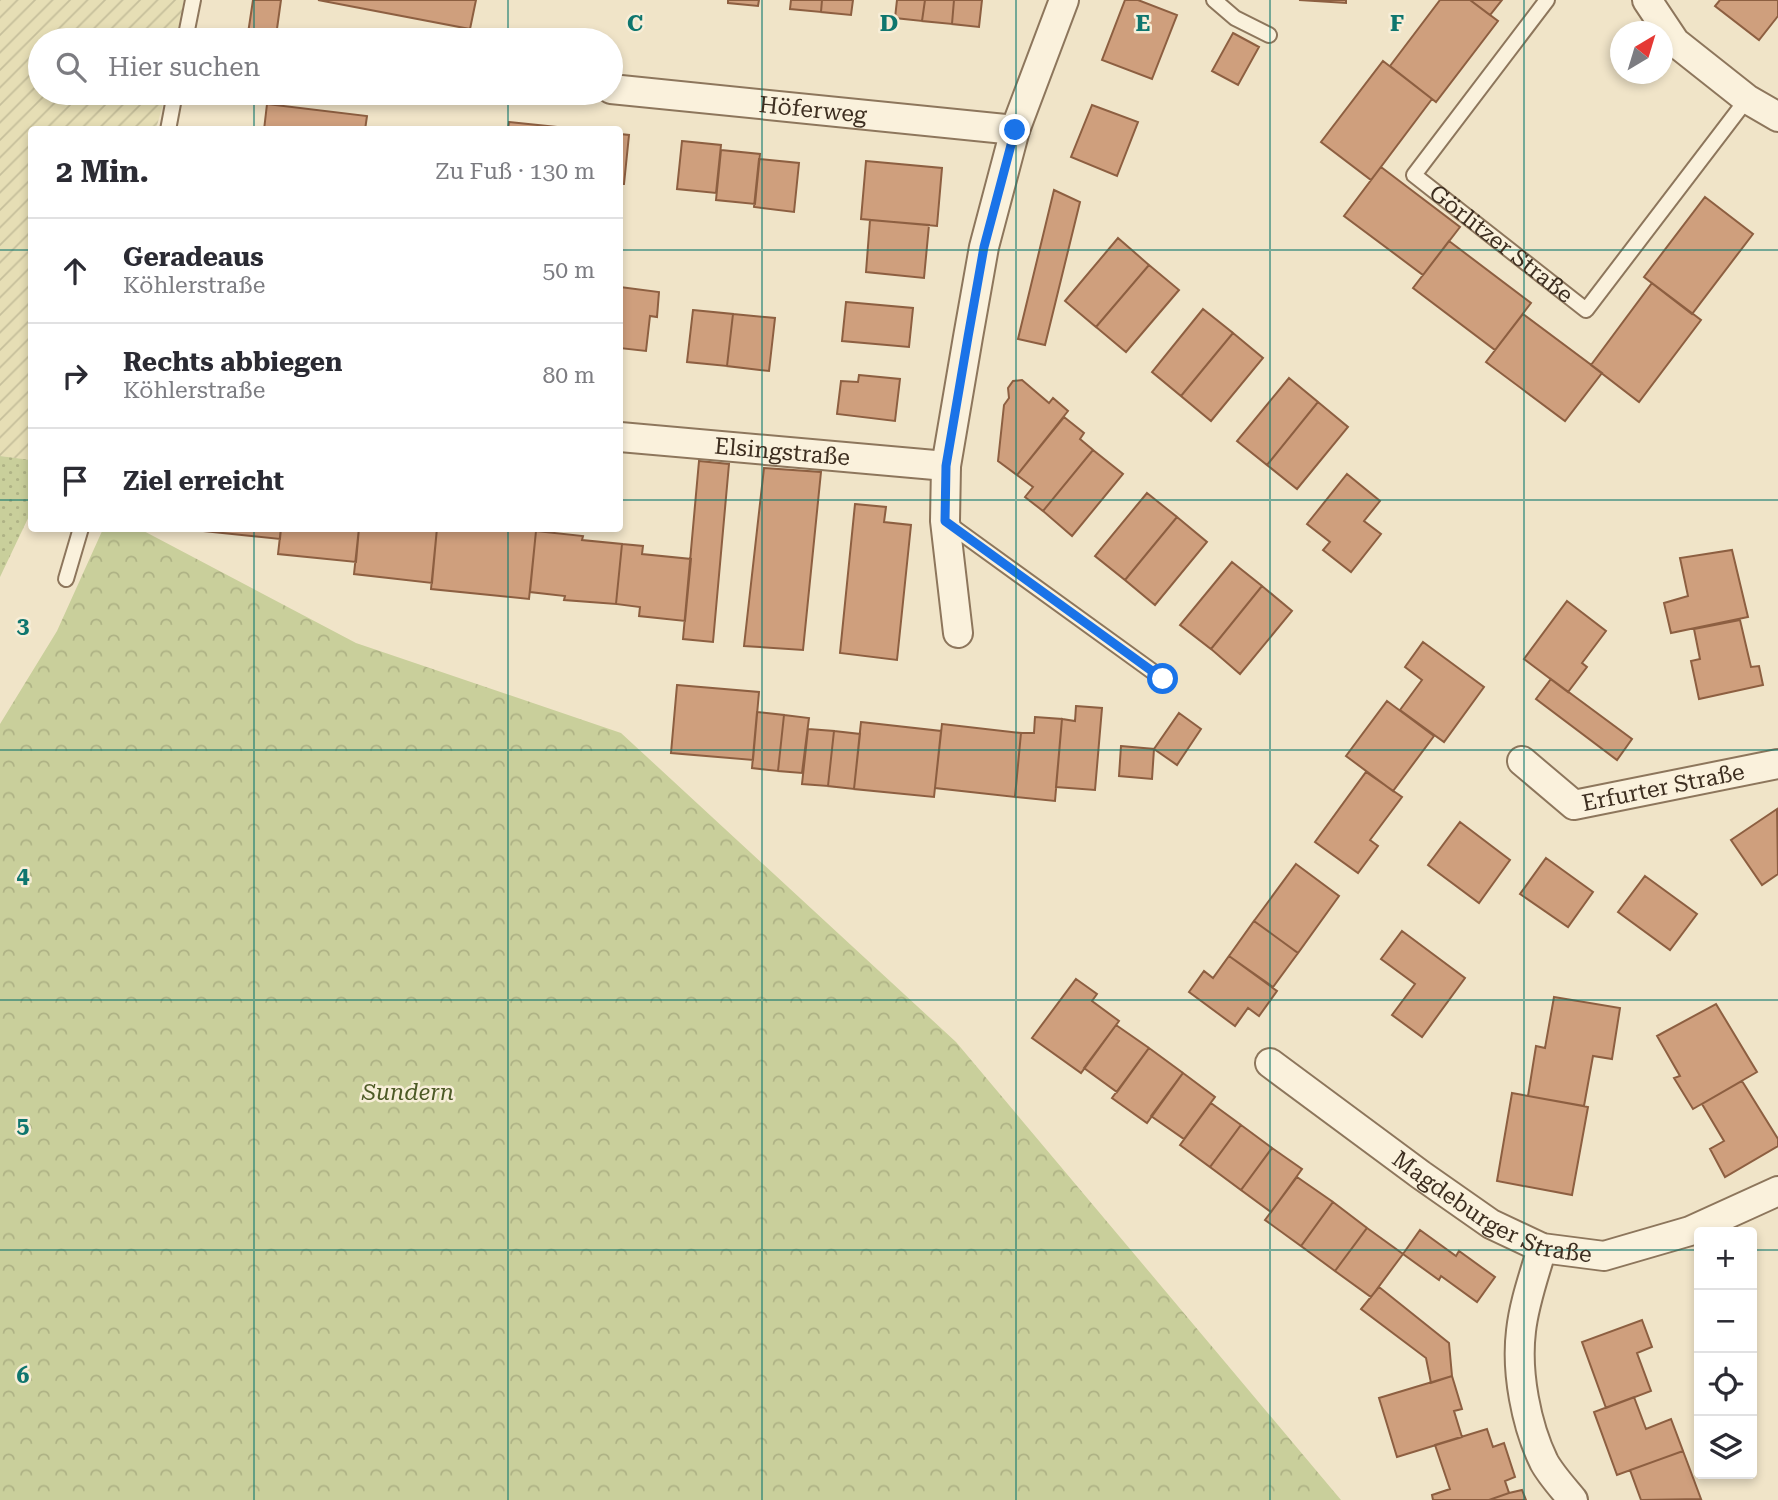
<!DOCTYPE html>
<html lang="de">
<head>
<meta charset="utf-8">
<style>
	body { margin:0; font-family:"Roboto Serif",serif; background:#f7f7f7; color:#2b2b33 }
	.controls { position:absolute; right:21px; bottom:21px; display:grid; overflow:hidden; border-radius:7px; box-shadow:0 4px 10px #0003 }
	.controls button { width:63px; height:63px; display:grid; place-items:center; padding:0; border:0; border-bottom:2px solid #e1e1e2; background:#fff; color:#2b2b33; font:35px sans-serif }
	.compass { position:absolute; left:1610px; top:21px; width:63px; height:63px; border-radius:50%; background:#fff; box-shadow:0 4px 10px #0003; rotate:38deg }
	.stop { position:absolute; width:21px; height:21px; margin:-16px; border:5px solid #1a73e8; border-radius:50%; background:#fff }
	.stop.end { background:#1a73e8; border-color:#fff; box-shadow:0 2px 7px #0008 }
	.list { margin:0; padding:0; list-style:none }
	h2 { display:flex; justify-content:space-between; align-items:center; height:91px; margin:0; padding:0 28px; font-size:30px }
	h2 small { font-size:23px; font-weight:400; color:#7c7c81 }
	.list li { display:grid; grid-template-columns:46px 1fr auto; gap:21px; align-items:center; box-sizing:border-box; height:105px; padding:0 28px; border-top:2px solid #e1e1e2 }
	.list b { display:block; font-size:26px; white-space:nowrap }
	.list p { margin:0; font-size:23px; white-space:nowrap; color:#7c7c81 }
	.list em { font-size:23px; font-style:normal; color:#7c7c81 }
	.icon { flex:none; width:38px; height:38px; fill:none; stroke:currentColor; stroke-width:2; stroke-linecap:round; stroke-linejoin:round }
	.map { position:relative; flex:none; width:1778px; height:1500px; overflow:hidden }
	.search { position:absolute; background:#fff; box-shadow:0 4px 10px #0003; left:28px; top:28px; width:595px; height:77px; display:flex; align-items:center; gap:18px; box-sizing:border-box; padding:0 24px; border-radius:38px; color:#7c7c81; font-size:26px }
	.panel { position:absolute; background:#fff; box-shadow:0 4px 10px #0003; left:28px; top:126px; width:595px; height:406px; border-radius:7px }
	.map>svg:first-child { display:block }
	.farmland { fill:url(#farmland-furrows) }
	.grass { fill:url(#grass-dots) }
	.forest { fill:url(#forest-crowns) }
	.building { fill:#cf9f7d; stroke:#8d5f41; stroke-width:2 }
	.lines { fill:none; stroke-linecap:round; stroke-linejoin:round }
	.lane-casing { stroke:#8d765c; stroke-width:18 }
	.street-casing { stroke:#8d765c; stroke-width:32 }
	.lane { stroke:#faf1dc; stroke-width:14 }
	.street { stroke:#faf1dc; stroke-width:28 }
	.route { stroke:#1a73e8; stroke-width:9 }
	.grid { fill:none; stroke:#0f766e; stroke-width:2; stroke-opacity:0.55 }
	.labels { text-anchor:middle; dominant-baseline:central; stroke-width:5; stroke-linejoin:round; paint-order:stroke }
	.street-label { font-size:23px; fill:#3d2e20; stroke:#f7eed8 }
	.park-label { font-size:23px; font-style:italic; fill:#4d5a26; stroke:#f7eed8 }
	.grid-label { font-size:23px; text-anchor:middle; font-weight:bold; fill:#0f766e; stroke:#f7eed8; stroke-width:5; stroke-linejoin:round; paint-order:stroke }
</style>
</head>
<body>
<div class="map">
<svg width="1778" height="1500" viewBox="0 0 1778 1500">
	<defs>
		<pattern id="farmland-furrows" width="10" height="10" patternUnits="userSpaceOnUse" patternTransform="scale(1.75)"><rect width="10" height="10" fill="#e6deb5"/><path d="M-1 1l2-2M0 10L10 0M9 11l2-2" fill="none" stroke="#c6bf9b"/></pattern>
		<pattern id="grass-dots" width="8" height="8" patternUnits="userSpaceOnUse" patternTransform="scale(1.75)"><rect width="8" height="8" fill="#c9cf9b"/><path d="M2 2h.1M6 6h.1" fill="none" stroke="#aeb285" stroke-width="1.8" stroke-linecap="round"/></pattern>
		<pattern id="forest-crowns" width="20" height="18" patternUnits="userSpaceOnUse" patternTransform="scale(1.75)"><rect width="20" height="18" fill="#c9cf9b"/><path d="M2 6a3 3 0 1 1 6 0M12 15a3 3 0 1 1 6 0" fill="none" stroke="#aeb285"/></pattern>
	</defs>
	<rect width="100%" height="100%" fill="#f0e4c8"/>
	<path class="farmland" d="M0,0h184l-8,40h-136v53h126l-10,36 -124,1 -1,330 -31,-4z"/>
	<path class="grass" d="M0,456l31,4v52l-31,65z"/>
	<path class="forest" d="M138,528l218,115 265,90 335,309 385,458h-1341v-776l57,-93 46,-102z"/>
	<path class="building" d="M253,0h28l-5,36 25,4h-54z
		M318,0h158l-6,29z
		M728,0h31l-1,6 -30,-3z
		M791,0h31l-1,12 -31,-3z
		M822,0h31l-2,15 -30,-3z
		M897,0h28l-3,21 -27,-3z
		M925,0h29l-2,24 -30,-3z
		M954,0h28l-3,27 -27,-3z
		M1125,0h13l39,15 -25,64 -50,-19z
		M1299,0h47v3z
		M1440,0h30l28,21 -62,81 -46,-36z
		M1470,0h32l-12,15z
		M1720,0h58v16l-19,24 -44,-34z
		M1233,33l26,14 -21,38 -26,-14z
		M1383,61l49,38 -61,81 -50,-38z
		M422,93h39l-1,6z
		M267,104l100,12 -2,14h-101z
		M1092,105l46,17 -21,54 -46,-19z
		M509,122l57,6v2h-58z
		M620,134l9,1 -5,49h-4z
		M682,141l39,4 -5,48 -39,-4z
		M721,150l39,4 -5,50 -39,-4z
		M759,159l40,4 -5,49 -40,-5z
		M866,161l76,7 -5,58 -76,-7z
		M1381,167l79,60 -37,48 -79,-59z
		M1054,190l26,12 -35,143 -27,-6z
		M1705,197l48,37 -61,80 -48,-37z
		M870,220l59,5 -5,53 -58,-6z
		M1118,238l31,27 -53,62 -31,-26z
		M1449,241l82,62 -36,47 -82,-62z
		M1149,265l30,25 -53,62 -30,-25z
		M1652,283l49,37 -62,82 -48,-37z
		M620,287l39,5 -2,25 -7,-1 -4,35 -26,-3v7z
		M846,302l67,6 -4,39 -67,-6z
		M1203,309l30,24 -52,63 -29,-24z
		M693,310l40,4 -6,52 -40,-4z
		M733,314l42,4 -6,53 -42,-5z
		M1523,314l79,59 -37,48 -79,-59z
		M1233,333l30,25 -52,63 -30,-25z
		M859,375l41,4 -5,42 -58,-7 4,-33 17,1z
		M1289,378l29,24 -51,63 -30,-24z
		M1022,380l27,23 4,-5 15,13 -51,64 -19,-14 6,-56 5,-7 -1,-10 5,-7z
		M1318,402l30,25 -51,62 -30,-24z
		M1064,417l20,16 -4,6 13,11 -50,61 -18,-14 8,-10 -16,-12z
		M1093,450l30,24 -51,62 -29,-25z
		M699,461l30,3 -16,178 -30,-3z
		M764,468l57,4 -18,178 -59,-4z
		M1347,474l33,27 -16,20 17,13 -30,38 -28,-22 7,-8 -23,-18z
		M1147,493l30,24 -52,63 -30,-24z
		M855,504l31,3 -2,15 27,3 -14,135 -57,-7z
		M1177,517l30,25 -52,63 -30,-25z
		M204,528h77l-1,11 -76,-8z
		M281,528h78l-3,34 -78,-8z
		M359,528h78l-5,55 -78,-9z
		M437,528l99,3 -7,68 -98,-10z
		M536,531l47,5 -1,4 40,4 -6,60 -52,-4 1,-4 -35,-4z
		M622,544l21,2 -1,8 49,5 -6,62 -46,-5 1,-9 -24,-3z
		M1732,550l16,67 -77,16 -7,-30 24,-7 -8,-38z
		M1232,562l30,24 -51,63 -31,-24z
		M1262,586l30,25 -52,63 -29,-25z
		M1567,601l39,30 -24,32 5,4 -19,25 -44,-33z
		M1740,620l11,47 8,-1 4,19 -64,14 -8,-38 9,-2 -6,-30z
		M1423,642l61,45 -40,55 -44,-32 22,-30 -17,-13z
		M1551,679l81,60 -15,21 -81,-61z
		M677,685l82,7 -6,68 -82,-7z
		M1387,701l47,35 -41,55 -47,-35z
		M1076,706l26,2 -7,82 -39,-3 6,-68 13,2z
		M757,712l27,3 -6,56 -26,-3z
		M1179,713l22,16 -24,36 -23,-16z
		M784,715l25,3 -7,55 -24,-2z
		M1035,717l27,2 -7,82 -40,-4 6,-64h13z
		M861,722l80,9 -7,66 -80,-8z
		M942,724l79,9 -6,64 -80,-9z
		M808,729l26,2 -6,55 -26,-2z
		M834,731l26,3 -6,55 -26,-3z
		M1121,746l33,3 -2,30 -33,-3z
		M1366,772l36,25 -32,43 8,6 -20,27 -43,-31z
		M1777,809l1,65 -16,11 -31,-45z
		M1460,822l50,38 -31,43 -51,-38z
		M1546,858l47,34 -25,35 -48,-33z
		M1296,864l43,32 -41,57 -44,-32z
		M1645,876l52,38 -27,36 -52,-38z
		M1254,921l44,32 -25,34 -44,-31z
		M1402,931l63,47 -43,59 -30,-22 23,-31 -34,-25z
		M1229,956l48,35 -18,25 -11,-8 -13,18 -46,-34 15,-21 9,7z
		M1076,979l21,15 -5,7 27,20 -38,52 -49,-35z
		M1554,997l66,11 -8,51 -19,-3 -9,50 -56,-10 8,-50 9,2z
		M1716,1004l41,68 -64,37 -19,-31 6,-2 -23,-40z
		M1116,1025l33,23 -32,44 -33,-24z
		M1149,1048l34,25 -36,50 -35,-25z
		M1183,1073l32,24 -31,42 -33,-23z
		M1742,1081l36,58v7l-53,31 -15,-28 14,-8 -22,-37z
		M1512,1093l76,14 -16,88 -75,-14z
		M1211,1103l30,22 -31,42 -30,-22z
		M1241,1125l31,23 -31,42 -31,-23z
		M1272,1148l30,21 -31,43 -30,-22z
		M1297,1177l36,25 -32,44 -36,-26z
		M1333,1202l34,26 -32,43 -34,-25z
		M1367,1228l36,26 -32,43 -36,-26z
		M1420,1230l36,26 3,-5 36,26 -18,25 -36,-26 -2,4 -36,-26z
		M1379,1287l70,56 3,33 -21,7 -5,-25 -65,-49z
		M1642,1320l10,27 -15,6 14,38 -45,17 -24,-66z
		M1452,1376l10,33 -8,2 8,26 -65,20 -18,-59z
		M1634,1397l12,32 25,-10 12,32 -66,24 -23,-63z
		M1487,1429l6,18 11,-4 11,34 -10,4 4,12 -20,7h-56l-1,-5 18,-6 -15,-44z
		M1683,1451l18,48 -60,1 -11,-30z
		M1522,1490l4,10h-37l20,-7z"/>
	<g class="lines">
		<g class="lane-casing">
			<g id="lane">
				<path d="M1214,0l21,18 34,17"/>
				<path id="s1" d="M1547,0l-133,175 172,135 161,-211"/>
				<path d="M185,40l8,-40"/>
				<path d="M168,130l7,-37"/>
				<path d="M946,522l217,157"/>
				<path d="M66,579l15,-51"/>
			</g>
		</g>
		<g class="street-casing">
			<g id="street">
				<path d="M1647,0l28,42 72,57 31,18"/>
				<path id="s2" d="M611,89l404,41"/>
				<path id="s3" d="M620,437l326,29"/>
				<path d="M958,633l-13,-112 1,-55 22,-129 16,-90 31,-117 49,-130"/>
				<path id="s4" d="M1522,761l52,44 204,-41"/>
				<path id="s5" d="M1270,1063l151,112 70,49 51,24 62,8 86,-25 88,-40"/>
				<path d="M1542,1248c-8,28 -18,55 -21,83 -5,41 5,94 23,131 7,13 20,27 29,38"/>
			</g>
		</g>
		<use href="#lane" class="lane"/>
		<use href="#street" class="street"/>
	</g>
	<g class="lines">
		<path class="route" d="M1015,130l-31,117 -16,90 -22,129 -1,55 218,158"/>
	</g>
	<path class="grid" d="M254,0v40M508,0v40M762,0v1500M1016,0v1500M1270,0v1500M1524,0v1500M254,93v37M508,93v37M0,250h32M620,250h1158M0,500h32M620,500h1158M254,528v972M508,528v972M0,750h1778M0,1000h1778M0,1250h1699M1752,1250h26"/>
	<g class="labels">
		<g class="street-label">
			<text stroke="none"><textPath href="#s2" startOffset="203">Höferweg</textPath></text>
			<text stroke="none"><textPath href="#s1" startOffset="331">Görlitzer Straße</textPath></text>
			<text stroke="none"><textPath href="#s3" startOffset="163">Elsingstraße</textPath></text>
			<text stroke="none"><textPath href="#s4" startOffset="159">Erfurter Straße</textPath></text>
			<text stroke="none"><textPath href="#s5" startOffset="268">Magdeburger Straße</textPath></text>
		</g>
		<g class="park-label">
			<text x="408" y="1092">Sundern</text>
		</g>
	</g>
	<g class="grid-label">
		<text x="635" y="31">C</text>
		<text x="889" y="31">D</text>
		<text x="1143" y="31">E</text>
		<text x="1397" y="31">F</text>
		<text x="23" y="633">3</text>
		<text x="23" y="883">4</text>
		<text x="23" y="1133">5</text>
		<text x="23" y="1383">6</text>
	</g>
</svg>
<div class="controls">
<button>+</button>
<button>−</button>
<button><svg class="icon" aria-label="locate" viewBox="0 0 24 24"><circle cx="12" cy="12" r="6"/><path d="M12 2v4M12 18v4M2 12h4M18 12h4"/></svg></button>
<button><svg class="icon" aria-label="layers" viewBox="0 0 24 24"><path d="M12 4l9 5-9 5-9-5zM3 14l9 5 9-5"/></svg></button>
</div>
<svg class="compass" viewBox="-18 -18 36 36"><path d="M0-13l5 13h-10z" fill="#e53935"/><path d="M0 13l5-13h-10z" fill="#7c7c81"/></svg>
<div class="stop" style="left:1163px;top:679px"></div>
<div class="stop end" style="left:1015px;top:130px"></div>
<div class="search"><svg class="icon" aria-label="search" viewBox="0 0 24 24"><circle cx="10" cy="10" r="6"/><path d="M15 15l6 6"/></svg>Hier suchen</div>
<section class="panel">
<h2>2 Min.<small>Zu Fuß · 130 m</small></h2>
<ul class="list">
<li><svg class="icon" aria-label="ahead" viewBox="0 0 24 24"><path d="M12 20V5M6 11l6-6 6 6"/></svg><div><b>Geradeaus</b><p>Köhlerstraße</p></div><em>50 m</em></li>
<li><svg class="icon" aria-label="right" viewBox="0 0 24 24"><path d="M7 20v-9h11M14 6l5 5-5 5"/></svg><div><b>Rechts abbiegen</b><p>Köhlerstraße</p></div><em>80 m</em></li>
<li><svg class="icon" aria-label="arrive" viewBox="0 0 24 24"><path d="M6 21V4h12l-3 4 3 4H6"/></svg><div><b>Ziel erreicht</b></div></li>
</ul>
</section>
</div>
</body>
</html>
